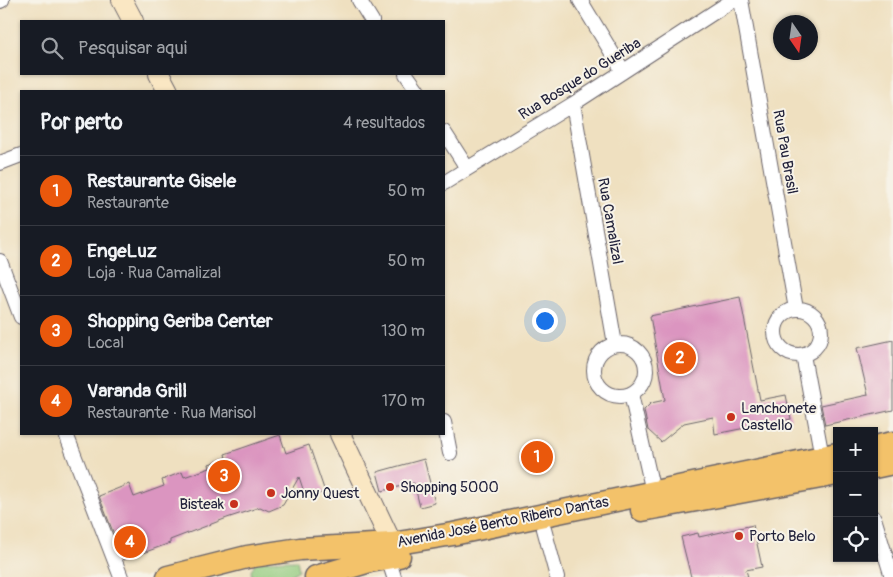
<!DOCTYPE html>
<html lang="pt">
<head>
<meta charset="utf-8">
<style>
	body { margin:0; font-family:Pangolin,sans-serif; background:#20242c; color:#f1f3f6 }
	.controls { position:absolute; right:15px; bottom:15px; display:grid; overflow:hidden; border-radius:0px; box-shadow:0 1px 4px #0004 }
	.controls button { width:45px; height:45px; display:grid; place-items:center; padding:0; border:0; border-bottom:1px solid #363941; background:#171b24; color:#f1f3f6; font:25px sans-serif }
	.compass { position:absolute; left:773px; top:15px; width:45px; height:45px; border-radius:50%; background:#171b24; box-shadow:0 1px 4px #0004; rotate:167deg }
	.you { position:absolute; left:544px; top:320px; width:18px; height:18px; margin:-12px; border:4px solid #fff; border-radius:50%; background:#1a73e8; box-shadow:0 0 0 8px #1a73e833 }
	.badge { display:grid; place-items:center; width:32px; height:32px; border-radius:50%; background:#ea580c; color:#fff; font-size:16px; font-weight:700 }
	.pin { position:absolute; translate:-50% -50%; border:2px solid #fff; box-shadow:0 1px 5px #0006 }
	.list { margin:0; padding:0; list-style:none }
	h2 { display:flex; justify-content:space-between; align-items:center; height:65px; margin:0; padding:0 20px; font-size:21px }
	h2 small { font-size:16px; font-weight:400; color:#9ea1a6 }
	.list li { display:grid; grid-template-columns:32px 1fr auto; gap:15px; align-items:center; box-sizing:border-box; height:70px; padding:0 20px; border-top:1px solid #363941 }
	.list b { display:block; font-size:19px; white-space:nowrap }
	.list p { margin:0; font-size:16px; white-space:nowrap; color:#9ea1a6 }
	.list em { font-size:16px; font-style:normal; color:#9ea1a6 }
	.icon { flex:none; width:28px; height:28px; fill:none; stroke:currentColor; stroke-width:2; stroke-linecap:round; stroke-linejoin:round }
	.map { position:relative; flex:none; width:893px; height:577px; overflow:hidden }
	.search { position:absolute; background:#171b24; box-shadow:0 1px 4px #0004; left:20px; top:20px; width:425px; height:55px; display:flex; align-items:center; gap:12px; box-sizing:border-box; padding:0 18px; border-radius:0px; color:#9ea1a6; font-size:19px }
	.panel { position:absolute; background:#171b24; box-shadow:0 1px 4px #0004; left:20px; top:90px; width:425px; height:345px; border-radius:0px }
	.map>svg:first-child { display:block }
	.grass { fill:#93cb7e; stroke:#5a765c }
	.building { fill:#db95c0 }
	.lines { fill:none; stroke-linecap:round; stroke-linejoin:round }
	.street-casing { stroke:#6a646a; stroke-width:16 }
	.secondary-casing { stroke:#6a646a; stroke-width:22 }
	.primary-casing { stroke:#6a646a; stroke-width:25 }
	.street { stroke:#fff; stroke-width:14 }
	.secondary { stroke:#fae7c3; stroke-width:20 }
	.primary { stroke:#f3c26a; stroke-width:22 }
	.poi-dot { fill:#c8321e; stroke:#f7f3e8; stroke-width:2 }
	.labels { text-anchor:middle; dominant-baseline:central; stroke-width:4; stroke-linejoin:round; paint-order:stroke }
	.street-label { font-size:15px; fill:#22223b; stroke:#f7f3e8 }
	.poi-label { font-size:15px; fill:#22223b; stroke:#f7f3e8; text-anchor:start }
</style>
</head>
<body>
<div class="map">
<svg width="893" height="577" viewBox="0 0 893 577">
	<rect width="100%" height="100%" fill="#f7f3e8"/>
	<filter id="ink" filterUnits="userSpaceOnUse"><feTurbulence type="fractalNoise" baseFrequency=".02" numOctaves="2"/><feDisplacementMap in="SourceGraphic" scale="10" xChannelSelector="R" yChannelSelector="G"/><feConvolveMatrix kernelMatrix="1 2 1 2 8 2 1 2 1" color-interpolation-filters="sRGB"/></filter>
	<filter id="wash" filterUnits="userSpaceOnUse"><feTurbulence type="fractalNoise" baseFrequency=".0096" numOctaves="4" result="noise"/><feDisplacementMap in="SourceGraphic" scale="20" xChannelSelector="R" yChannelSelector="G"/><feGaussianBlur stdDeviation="1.12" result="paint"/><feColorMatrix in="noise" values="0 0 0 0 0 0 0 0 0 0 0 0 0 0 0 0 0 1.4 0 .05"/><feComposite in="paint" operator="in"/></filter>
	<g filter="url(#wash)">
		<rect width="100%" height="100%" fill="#efe0c0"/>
		<path class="grass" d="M297,560l2,10 -11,7h-36l-1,-6 5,-10z"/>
		<g id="blocks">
			<path class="building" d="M740,297l20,103 26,-5 5,24 -76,15 -2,-17 -29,6 -23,19 -13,-12 -4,-20 7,-7 14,-3 -15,-84z
				M893,340v70l-68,15 -4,-20 47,-10 -11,-47z
				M280,435l6,18 23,-8 16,47 -19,6 -7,-21 -16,28 -14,6 -9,-4 -33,11 -57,22v3l-46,17 -25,-64 30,-12 5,13 30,-11 -2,-6 20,-8 2,5 26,-9 -1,-4 17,-6 -1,-4z
				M424,459l11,44 -15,4 -6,-24 -32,8 -5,-19z
				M753,525l9,42 -16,3 2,7h-57l-10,-40 17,-4 1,4z"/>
		</g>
	</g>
	<g filter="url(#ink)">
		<use href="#blocks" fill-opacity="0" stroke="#6a646a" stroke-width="1"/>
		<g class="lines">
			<g class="street-casing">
				<path id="street" d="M359,0l13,21
					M580,0l43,71
					M741,0l55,309
					M0,1l2,-1
					M406,74l12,17
					M573,104l42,240
					M444,132l23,36
					M0,163l21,-8
					M444,183l129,-79 160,-104
					M0,261l21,56
					M775 332a23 23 0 1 1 46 0a23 23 0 1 1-46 0Z
					M594 370a26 26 0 1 1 52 0a26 26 0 1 1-52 0Z
					M803,355l19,102
					M631,394l22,98
					M444,422l6,31
					M66,434l55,143
					M874,518l18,59
					M544,529l13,48
					M388,558l6,19"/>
			</g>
			<g class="secondary-casing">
				<path id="secondary" d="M122,0l11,21
					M159,74l9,17
					M340,434l52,110"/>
			</g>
			<g class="primary-casing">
				<path id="primary" d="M874,447l19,-4
					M874,467l19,-4
					M642,510l195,-36
					M168,577l79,-20 53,-8 92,-5 61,-10 384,-80
					M316,577l54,-16 29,-5"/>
			</g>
			<use href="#street" class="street"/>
			<use href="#secondary" class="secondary"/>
			<use href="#primary" class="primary"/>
		</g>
	</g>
	<g class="poi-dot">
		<circle cx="731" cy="417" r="5"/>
		<circle cx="390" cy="487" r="5"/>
		<circle cx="271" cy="493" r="5"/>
		<circle cx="234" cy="504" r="5"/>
		<circle cx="739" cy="536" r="5"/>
	</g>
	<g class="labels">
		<g class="street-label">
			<text transform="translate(580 79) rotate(-32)">Rua Bosque do Gueriba</text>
			<text transform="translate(785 152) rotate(80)">Rua Pau Brasil</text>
			<text transform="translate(610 221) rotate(80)">Rua Camalizal</text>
			<text transform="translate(503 522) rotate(-11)">Avenida José Bento Ribeiro Dantas</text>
		</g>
		<g class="poi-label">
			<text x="741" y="408">Lanchonete<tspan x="741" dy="17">Castello</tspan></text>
			<text x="400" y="487">Shopping 5000</text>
			<text x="281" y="493">Jonny Quest</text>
			<text x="224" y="504" text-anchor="end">Bisteak</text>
			<text x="749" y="536">Porto Belo</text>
		</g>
	</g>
</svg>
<div class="controls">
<button>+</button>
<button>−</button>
<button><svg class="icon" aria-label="locate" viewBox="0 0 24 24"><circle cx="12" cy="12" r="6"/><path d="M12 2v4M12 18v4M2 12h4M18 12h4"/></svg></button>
</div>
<svg class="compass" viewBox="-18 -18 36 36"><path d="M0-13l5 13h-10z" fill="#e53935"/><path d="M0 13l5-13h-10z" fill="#9ea1a6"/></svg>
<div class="you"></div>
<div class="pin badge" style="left:537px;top:457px">1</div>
<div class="pin badge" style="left:680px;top:358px">2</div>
<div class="pin badge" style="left:224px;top:476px">3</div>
<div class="pin badge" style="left:130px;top:542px">4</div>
<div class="search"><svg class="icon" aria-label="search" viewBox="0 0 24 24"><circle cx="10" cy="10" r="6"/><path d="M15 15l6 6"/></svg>Pesquisar aqui</div>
<section class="panel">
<h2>Por perto<small>4 resultados</small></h2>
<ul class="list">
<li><span class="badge">1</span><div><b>Restaurante Gisele</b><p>Restaurante</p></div><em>50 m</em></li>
<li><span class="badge">2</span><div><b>EngeLuz</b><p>Loja · Rua Camalizal</p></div><em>50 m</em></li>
<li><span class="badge">3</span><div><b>Shopping Geriba Center</b><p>Local</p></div><em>130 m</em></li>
<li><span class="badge">4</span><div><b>Varanda Grill</b><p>Restaurante · Rua Marisol</p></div><em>170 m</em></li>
</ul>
</section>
</div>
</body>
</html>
